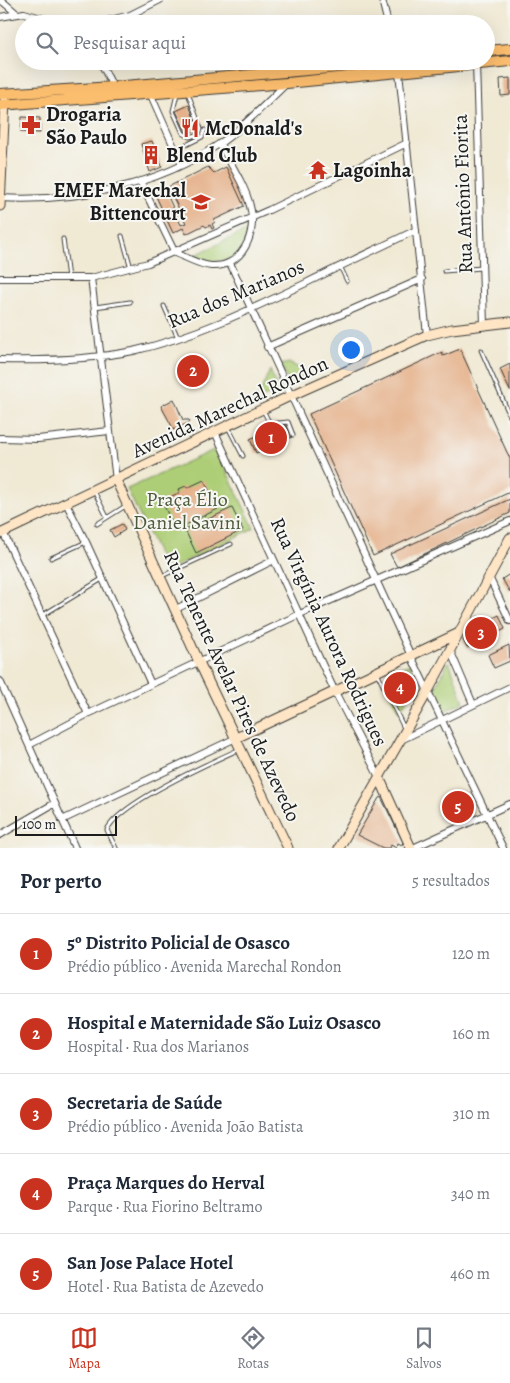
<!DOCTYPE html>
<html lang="pt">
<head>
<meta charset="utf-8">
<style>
	body { margin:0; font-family:Alegreya,serif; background:#f6f6f7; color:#1f2937 }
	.scale { position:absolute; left:15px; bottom:12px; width:102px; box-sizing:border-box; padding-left:5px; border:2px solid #1c1c1c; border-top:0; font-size:14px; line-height:18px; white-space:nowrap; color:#1c1c1c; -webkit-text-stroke:4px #f6f6f2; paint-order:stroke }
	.you { position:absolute; left:350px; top:349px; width:18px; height:18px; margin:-12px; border:4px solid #fff; border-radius:50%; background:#1a73e8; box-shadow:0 0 0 8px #1a73e833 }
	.badge { display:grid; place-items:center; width:32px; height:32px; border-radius:50%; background:#c8321e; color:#fff; font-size:16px; font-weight:700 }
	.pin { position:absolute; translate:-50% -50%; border:2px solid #fff; box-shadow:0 1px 5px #0006 }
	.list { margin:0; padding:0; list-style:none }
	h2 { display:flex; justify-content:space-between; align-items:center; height:65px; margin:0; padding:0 20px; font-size:21px }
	h2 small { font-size:16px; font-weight:400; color:#747a83 }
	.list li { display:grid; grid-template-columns:32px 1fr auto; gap:15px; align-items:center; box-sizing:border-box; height:80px; padding:0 20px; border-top:1px solid #e0e1e3 }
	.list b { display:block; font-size:19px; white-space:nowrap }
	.list p { margin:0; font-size:16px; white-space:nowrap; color:#747a83 }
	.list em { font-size:16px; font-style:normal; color:#747a83 }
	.icon { flex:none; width:28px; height:28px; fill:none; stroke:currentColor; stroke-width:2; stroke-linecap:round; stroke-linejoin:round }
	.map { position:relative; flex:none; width:510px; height:848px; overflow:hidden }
	.search { position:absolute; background:#fff; box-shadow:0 5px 20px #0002; left:15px; right:15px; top:15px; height:55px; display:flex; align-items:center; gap:12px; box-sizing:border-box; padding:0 18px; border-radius:28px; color:#747a83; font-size:19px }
	.sheet { height:465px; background:#fff }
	nav { display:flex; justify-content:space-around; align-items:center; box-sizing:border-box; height:70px; border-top:1px solid #e0e1e3; background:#fff; font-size:14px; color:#747a83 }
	nav a { display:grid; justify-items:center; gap:2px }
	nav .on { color:#c8321e }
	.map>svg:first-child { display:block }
	.green { fill:#adce76; stroke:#647549 }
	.building { fill:#e5b18a }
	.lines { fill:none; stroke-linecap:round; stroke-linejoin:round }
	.lane-casing { stroke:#3c3b38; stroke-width:5 }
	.street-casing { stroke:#3c3b38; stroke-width:8 }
	.secondary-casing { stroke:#3c3b38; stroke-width:11 }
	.primary-casing { stroke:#3c3b38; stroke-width:12 }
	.lane { stroke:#fff; stroke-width:3 }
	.street { stroke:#fff; stroke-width:6 }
	.secondary { stroke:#fde5c5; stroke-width:9 }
	.primary { stroke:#fbbd6e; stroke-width:10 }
	.labels { text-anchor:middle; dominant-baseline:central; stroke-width:4; stroke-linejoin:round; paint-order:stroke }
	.poi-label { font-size:20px; font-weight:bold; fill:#1c1c1c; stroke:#f6f6f2; text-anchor:start }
	.street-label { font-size:20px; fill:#1c1c1c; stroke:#f6f6f2 }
	.park-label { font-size:20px; fill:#4f5a3c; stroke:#f6f6f2 }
</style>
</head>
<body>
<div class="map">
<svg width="510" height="848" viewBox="0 0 510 848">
	<rect width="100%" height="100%" fill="#f6f6f2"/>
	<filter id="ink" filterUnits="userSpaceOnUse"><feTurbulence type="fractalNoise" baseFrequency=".02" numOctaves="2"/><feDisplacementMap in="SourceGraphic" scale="10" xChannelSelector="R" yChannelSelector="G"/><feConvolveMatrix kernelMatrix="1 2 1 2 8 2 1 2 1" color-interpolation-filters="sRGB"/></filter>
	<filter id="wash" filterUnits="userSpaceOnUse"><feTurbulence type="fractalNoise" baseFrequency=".0096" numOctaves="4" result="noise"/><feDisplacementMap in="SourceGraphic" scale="20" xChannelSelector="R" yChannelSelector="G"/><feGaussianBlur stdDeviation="1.12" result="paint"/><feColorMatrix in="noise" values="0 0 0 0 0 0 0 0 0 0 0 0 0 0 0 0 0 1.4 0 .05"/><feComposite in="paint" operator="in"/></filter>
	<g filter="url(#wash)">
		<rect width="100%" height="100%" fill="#f0e9d4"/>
		<path class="green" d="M247,230c-4,32 -20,33 -48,30l-4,-5z
			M289,363l24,12 -24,9 -8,-19z
			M270,370l8,20 -22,11z
			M216,449l38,79 -88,43 -39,-82z
			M449,661l15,41 -20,9 -9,-23z
			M410,664c9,20 0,31 -11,48l-16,-30 6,-9z"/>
		<g id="blocks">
			<path class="building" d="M510,78v17l-9,1 -1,-17z
				M189,105l9,24 -11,5 -11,-23z
				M22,117l18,1v15l-19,-1z
				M152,141l10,26 -12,5 -9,-28z
				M208,167l6,6 12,-6 18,39 -30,14 1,2 -3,2 2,4 -2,1 -2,-4 -4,2 -2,-2 -18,9 -3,-6 -10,5 -19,-41 10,-4 17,37 5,-2 -18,-36z
				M460,349l50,110v33l-137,64 -64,-142 133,-62 1,4z
				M510,364v27l-10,-22z
				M174,399l9,21h6l1,2 -16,8 -13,-24z
				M285,424l7,13 -36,16 -6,-14z
				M204,480l14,29 -19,9 3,4 30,-14 11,22 -47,23 -11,-23 11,-5 -2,-4 -19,9 -13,-29 18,-9 -1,-3 7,-3 1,2z
				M510,499v14l-113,54 -7,-13z
				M122,524l3,6 -11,7 -4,-7z
				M510,574v18l-8,-13z
				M499,615l6,14 -38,19 -4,-8 15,-24 4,8z
				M509,645l1,16 -16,7 -6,-13z
				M463,791l11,22 -21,10 -11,-21z
				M381,797l22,45 -1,3 -4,-2 -2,5 -5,-3 -2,3h-6l-26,-13 22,-37z"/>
		</g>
	</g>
	<g filter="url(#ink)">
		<use href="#blocks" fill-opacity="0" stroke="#3c3b38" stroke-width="1"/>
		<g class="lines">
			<g class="lane-casing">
				<path id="lane" d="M152,24l15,-4 6,4
					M154,64l19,-3
					M177,94l-4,17 10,22 6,4 8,-2 4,-6 -13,-36
					M176,150l26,-13 3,-7
					M122,236l9,32
					M63,239l5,39
					M340,266l7,15
					M444,271l38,-3
					M164,306l14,32
					M95,307l35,-5
					M481,350l29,66
					M263,410l7,14 18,-2 5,13
					M228,427l15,29
					M94,491l13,26
					M97,524l30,-19
					M51,558l35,-16
					M162,576l69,-32
					M43,615l59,-36
					M377,673l27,55
					M116,848l-9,-18c12,-27 104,-68 133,-81"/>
			</g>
			<g class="street-casing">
				<path id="street" d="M1,0l15,13
					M382,0l6,24
					M0,17l24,-4 38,11
					M95,24l35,-9 30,-15
					M100,61l13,26
					M476,63l8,262
					M399,72l28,263
					M150,93l32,72
					M140,181l35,72c11,4 24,12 36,13 31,2 47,-33 39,-60 -5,-21 -20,-43 -30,-62
					M0,198c75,4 156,-11 219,-54 25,-17 46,-40 68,-61
					M230,263l182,395 91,190
					M0,278h91l57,-15 121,-53 138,-67
					M91,278l25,202
					M267,347l155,-68
					M0,360c44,1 89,0 133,-9 61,-14 117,-41 173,-68 36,-18 73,-35 110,-53
					M215,432l120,260 44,85
					M0,438l38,1 71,-8
					M66,503l20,39 65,142
					M3,532l85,182
					M489,577l21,44
					M176,609l98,-49
					M450,650l23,54
					M0,681l75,167
					M401,740l109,-53
					M29,745l59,-31 212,-100 210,-93
					M62,820l174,-82
					M0,835l55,-32
					M413,848l97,-44"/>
			</g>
			<g class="secondary-casing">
				<path id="secondary" d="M0,206l5,-107
					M116,480l83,182 89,186
					M0,534l290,-138 137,-61 25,-6 58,-7
					M236,738l223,-105
					M379,777l32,71
					M339,848l89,-157 82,-153"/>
			</g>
			<g class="primary-casing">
				<path id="primary" d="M486,51l24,-2
					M0,94l113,-7 296,-26
					M0,105l287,-22 223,-22"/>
			</g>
			<use href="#lane" class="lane"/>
			<use href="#street" class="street"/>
			<use href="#secondary" class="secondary"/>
			<use href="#primary" class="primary"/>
		</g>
	</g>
	<defs>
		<g id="pharmacy-bare" transform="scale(1.5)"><path d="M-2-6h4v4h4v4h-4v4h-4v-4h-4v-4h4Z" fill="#c8321e" stroke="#f6f6f2" stroke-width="2.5" paint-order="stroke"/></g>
		<g id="restaurant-bare" transform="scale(1.5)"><path d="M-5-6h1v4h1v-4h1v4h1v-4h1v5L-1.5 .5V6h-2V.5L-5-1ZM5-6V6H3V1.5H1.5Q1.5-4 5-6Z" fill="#c8321e" stroke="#f6f6f2" stroke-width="2.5" paint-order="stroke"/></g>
		<g id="building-bare" transform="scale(1.5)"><path d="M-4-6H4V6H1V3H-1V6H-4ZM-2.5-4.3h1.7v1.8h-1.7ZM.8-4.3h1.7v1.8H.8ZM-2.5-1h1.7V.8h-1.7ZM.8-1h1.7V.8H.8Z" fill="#c8321e" stroke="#f6f6f2" stroke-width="2.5" paint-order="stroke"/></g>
		<g id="temple-bare" transform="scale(1.5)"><path d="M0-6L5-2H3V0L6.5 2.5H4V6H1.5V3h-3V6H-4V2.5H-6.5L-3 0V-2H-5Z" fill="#c8321e" stroke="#f6f6f2" stroke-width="2.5" paint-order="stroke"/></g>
		<g id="school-bare" transform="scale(1.5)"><path d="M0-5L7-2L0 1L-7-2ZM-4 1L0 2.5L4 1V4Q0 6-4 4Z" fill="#c8321e" stroke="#f6f6f2" stroke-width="2.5" paint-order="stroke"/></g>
	</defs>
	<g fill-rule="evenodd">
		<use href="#pharmacy-bare" x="31" y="125"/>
		<use href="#restaurant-bare" x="190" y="128"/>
		<use href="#building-bare" x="151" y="155"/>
		<use href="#temple-bare" x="318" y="170"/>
		<use href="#school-bare" x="201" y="202"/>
	</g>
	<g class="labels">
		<g class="poi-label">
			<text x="46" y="114">Drogaria<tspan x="46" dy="23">São Paulo</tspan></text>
			<text x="205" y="128">McDonald's</text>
			<text x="166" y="155">Blend Club</text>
			<text x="333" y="170">Lagoinha</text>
			<text x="186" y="190" text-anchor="end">EMEF Marechal<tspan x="186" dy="23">Bittencourt</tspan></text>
		</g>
		<g class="street-label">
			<text transform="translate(463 194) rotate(-92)">Rua Antônio Fiorita</text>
			<text transform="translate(236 294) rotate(-23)">Rua dos Marianos</text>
			<text transform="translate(230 407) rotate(-25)">Avenida Marechal Rondon</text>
			<text transform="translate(329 632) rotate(65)">Rua Virgínia Aurora Rodrigues</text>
			<text transform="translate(232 686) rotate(65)">Rua Tenente Avelar Pires de Azevedo</text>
		</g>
		<g class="park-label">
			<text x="187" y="499">Praça Élio<tspan x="187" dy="23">Daniel Savini</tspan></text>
		</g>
	</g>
</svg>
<div class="scale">100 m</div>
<div class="you"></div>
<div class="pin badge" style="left:271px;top:438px">1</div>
<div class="pin badge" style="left:193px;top:371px">2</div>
<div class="pin badge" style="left:481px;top:633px">3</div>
<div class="pin badge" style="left:400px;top:688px">4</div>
<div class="pin badge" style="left:458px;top:807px">5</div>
<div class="search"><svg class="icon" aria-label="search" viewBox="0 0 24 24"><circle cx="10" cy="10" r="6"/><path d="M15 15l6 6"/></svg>Pesquisar aqui</div>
</div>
<section class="sheet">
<h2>Por perto<small>5 resultados</small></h2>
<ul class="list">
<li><span class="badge">1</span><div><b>5º Distrito Policial de Osasco</b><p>Prédio público · Avenida Marechal Rondon</p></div><em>120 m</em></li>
<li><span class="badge">2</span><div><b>Hospital e Maternidade São Luiz Osasco</b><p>Hospital · Rua dos Marianos</p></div><em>160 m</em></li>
<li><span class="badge">3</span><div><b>Secretaria de Saúde</b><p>Prédio público · Avenida João Batista</p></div><em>310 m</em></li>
<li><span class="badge">4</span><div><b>Praça Marques do Herval</b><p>Parque · Rua Fiorino Beltramo</p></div><em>340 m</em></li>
<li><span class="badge">5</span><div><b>San Jose Palace Hotel</b><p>Hotel · Rua Batista de Azevedo</p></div><em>460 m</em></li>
</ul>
</section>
<nav>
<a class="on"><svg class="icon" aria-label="map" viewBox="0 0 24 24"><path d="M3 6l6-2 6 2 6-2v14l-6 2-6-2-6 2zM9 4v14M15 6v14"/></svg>Mapa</a>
<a><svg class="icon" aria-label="directions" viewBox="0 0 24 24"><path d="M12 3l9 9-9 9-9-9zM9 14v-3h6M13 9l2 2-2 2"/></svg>Rotas</a>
<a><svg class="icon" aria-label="saved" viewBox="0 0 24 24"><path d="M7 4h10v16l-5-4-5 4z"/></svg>Salvos</a>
</nav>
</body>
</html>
